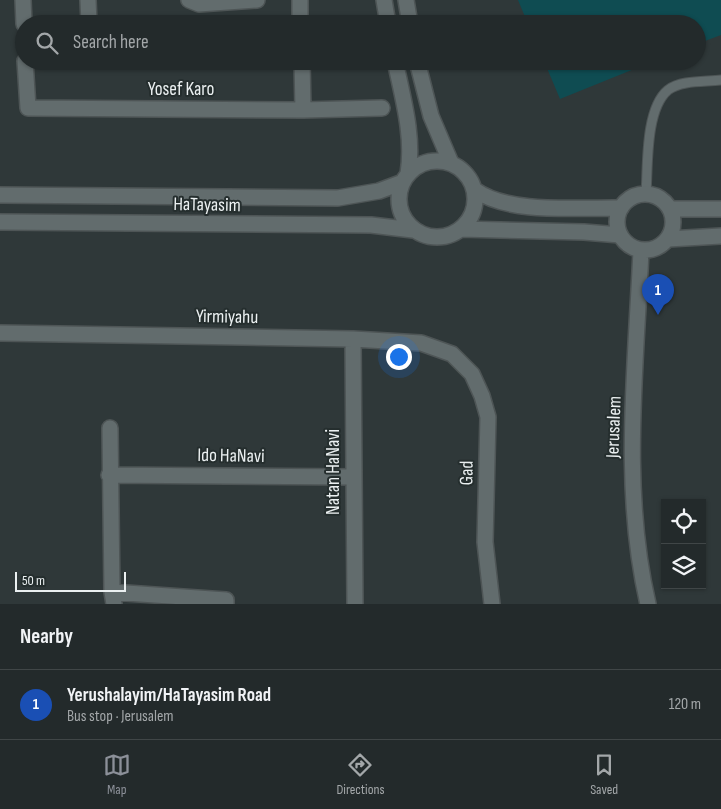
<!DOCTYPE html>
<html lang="en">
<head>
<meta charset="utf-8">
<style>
	body { margin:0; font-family:"Sofia Sans Condensed",sans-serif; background:#2b3233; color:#f1f3f6 }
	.controls { position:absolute; right:15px; bottom:15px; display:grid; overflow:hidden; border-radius:0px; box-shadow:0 1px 4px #0004 }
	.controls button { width:45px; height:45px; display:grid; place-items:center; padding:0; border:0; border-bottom:1px solid #404647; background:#232a2b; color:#f1f3f6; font:25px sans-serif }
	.scale { position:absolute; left:15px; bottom:12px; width:111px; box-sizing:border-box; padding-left:5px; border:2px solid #ebf0f1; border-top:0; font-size:14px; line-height:18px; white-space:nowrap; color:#ebf0f1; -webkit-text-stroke:4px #252e2e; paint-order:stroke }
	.you { position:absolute; left:398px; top:356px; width:18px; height:18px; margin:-12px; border:4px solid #fff; border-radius:50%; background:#1a73e8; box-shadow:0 0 0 8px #1a73e833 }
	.badge { display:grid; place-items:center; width:32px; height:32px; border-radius:50%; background:#8c9099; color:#fff; font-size:16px; font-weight:700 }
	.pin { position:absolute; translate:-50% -41px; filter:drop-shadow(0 1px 2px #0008) }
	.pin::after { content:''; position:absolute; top:26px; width:18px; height:15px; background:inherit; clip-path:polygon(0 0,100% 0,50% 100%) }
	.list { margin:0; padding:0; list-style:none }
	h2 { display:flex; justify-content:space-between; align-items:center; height:65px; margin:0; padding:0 20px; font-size:21px }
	h2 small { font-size:16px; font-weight:400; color:#a3a7a9 }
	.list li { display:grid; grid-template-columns:32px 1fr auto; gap:15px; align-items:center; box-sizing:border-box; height:70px; padding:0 20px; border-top:1px solid #404647 }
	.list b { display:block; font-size:19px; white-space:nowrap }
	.list p { margin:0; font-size:16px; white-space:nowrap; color:#a3a7a9 }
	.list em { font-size:16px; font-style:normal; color:#a3a7a9 }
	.icon { flex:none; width:28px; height:28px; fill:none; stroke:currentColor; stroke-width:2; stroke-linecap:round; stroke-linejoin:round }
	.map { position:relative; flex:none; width:721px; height:604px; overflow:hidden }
	.search { position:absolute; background:#232a2b; box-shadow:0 1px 4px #0004; left:15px; right:15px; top:15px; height:55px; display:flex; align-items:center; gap:12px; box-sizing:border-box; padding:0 18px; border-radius:28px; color:#a3a7a9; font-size:19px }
	.sheet { height:135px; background:#232a2b }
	nav { display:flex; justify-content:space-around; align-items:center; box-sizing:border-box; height:70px; border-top:1px solid #404647; background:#232a2b; font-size:14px; color:#a3a7a9 }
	nav a { display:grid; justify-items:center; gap:2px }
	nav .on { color:#8c9099 }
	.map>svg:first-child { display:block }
	.green { fill:#0f4c52 }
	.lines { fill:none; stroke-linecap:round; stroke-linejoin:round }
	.lane-casing { stroke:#4e5556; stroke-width:11 }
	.street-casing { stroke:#4e5556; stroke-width:18 }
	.secondary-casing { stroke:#4e5556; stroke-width:18 }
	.lane { stroke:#626c6d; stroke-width:9 }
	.street { stroke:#626c6d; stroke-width:15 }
	.secondary { stroke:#626c6d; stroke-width:15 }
	.labels { text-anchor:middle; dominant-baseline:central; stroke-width:4; stroke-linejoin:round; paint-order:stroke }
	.street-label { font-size:19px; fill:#ebf0f1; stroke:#252e2e }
</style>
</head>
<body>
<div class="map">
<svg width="721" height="604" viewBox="0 0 721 604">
	<rect width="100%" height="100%" fill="#2f3839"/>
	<path class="green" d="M518,0h203v35l-24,9v-20h-169z
		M544,61h110l-94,38z"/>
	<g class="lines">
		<g class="lane-casing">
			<path id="lane" d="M646,194c2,-28 -1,-85 22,-104 13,-10 37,-8 53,-10"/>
		</g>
		<g class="street-casing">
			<path id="street" d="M23,0l1,24
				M88,0l1,24
				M189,0l10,4 58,-4
				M300,0v24
				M25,61l3,47 275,2 79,-2
				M302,61l1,49
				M0,333l353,6 68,4 31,11 20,20 10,22 6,21 -3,125 7,62
				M353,339l2,265
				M110,428l2,164 2,12
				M109,475l244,2
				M112,592l114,8v4"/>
		</g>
		<g class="secondary-casing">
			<path id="secondary" d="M384,0l4,24
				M406,0l4,24
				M395,61c8,38 19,75 13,113
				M417,61l14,55 20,47
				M399 199a38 38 0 1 1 76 0a38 38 0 1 1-76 0Z
				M475,190c35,25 104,17 146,18
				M617 222a28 28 0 1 1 56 0a28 28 0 1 1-56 0Z
				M0,195l338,3 41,-7 24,-9
				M670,209h51
				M0,222l371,3 42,5
				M461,229l123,3 36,3
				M668,239l53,-3
				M641,250c-5,117 -20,239 7,354"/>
		</g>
		<use href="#lane" class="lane"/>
		<use href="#street" class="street"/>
		<use href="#secondary" class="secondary"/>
	</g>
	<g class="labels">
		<g class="street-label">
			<text x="181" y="89">Yosef Karo</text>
			<text transform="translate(207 205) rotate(1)">HaTayasim</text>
			<text transform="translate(227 317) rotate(1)">Yirmiyahu</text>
			<text transform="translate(614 427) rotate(-88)">Jerusalem</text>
			<text transform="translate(231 456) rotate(1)">Ido HaNavi</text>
			<text transform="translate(333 472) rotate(-90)">Natan HaNavi</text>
			<text transform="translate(467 473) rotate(-89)">Gad</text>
		</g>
	</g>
</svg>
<div class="controls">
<button><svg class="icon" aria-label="locate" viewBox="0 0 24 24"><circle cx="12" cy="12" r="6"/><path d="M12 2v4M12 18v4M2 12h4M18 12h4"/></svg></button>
<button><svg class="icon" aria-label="layers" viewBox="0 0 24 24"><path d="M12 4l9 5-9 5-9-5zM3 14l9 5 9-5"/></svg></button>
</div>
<div class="scale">50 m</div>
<div class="you"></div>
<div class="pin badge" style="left:658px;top:315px;background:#1a4fb4">1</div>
<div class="search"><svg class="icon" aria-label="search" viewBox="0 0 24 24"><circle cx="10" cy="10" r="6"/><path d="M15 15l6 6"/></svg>Search here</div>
</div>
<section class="sheet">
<h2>Nearby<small></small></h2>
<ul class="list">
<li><span class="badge" style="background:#1a4fb4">1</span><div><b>Yerushalayim/HaTayasim Road</b><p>Bus stop · Jerusalem</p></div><em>120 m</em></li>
</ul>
</section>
<nav>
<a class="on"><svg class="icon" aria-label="map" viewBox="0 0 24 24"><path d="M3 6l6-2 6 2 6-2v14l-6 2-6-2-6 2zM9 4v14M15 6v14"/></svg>Map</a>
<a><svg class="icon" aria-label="directions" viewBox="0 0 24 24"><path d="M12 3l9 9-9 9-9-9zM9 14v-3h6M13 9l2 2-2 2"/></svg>Directions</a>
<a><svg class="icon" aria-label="saved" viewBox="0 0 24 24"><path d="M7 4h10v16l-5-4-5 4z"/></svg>Saved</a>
</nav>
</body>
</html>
